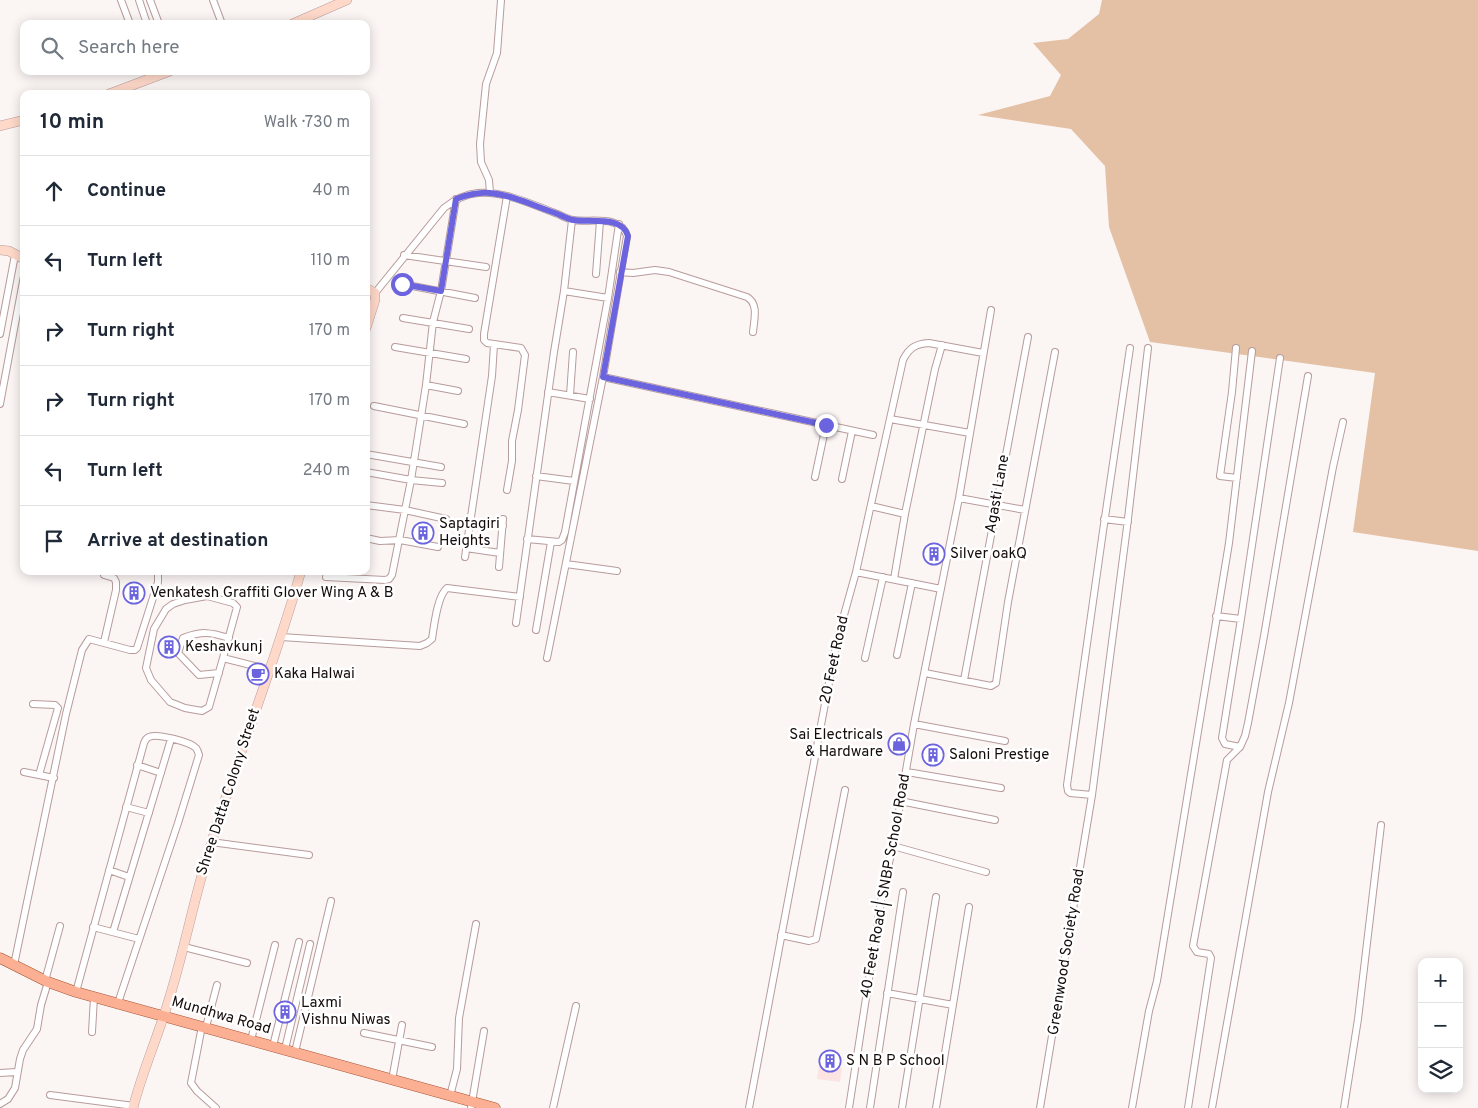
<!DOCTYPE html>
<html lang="en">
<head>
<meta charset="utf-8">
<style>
	body { margin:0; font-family:Overpass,sans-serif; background:#f2f2f3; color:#1f2937 }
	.controls { position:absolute; right:15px; bottom:15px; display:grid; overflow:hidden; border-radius:10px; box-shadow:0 2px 12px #0003 }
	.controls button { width:45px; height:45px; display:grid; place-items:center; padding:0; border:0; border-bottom:1px solid #e0e1e3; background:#fff; color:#1f2937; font:25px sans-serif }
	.stop { position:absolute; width:15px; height:15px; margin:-11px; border:4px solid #6b64de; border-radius:50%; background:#fff }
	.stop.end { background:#6b64de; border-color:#fff; box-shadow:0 1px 5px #0008 }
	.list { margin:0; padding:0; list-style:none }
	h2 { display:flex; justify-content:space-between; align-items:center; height:65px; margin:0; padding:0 20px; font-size:21px }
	h2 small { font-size:16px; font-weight:400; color:#747a83 }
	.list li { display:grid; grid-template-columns:32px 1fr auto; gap:15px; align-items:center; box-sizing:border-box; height:70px; padding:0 20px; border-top:1px solid #e0e1e3 }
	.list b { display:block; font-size:19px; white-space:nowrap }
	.list em { font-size:16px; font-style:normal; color:#747a83 }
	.icon { flex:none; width:28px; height:28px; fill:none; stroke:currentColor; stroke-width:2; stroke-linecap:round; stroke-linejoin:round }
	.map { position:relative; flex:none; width:1478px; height:1108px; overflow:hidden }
	.search { position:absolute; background:#fff; box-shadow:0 2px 12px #0003; left:20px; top:20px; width:350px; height:55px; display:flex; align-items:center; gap:12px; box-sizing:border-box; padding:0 18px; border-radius:10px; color:#747a83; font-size:19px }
	.panel { position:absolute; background:#fff; box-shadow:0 2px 12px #0003; left:20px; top:90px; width:350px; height:485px; border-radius:10px }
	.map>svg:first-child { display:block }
	.built { fill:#fbe4e2 }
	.green { fill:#e4c1a4 }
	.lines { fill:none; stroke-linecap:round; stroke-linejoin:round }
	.street-casing { stroke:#b89c9b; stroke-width:8 }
	.secondary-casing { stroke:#b89c9b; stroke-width:10 }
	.primary-casing { stroke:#aa5435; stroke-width:11 }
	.street { stroke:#fff; stroke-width:6 }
	.secondary { stroke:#fed8c9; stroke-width:9 }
	.primary { stroke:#fcb093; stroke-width:10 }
	.route { stroke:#6b64de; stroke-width:6 }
	.labels { text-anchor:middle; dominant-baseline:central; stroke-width:5; stroke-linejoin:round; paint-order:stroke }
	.street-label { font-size:15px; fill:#140b0b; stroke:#fff }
	.poi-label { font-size:15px; fill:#140b0b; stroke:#fff; text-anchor:start }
</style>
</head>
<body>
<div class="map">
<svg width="1478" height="1108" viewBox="0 0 1478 1108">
	<rect width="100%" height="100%" fill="#fbf5f4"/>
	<path class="built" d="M819,1064l23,4 -2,14 -23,-3z"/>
	<path class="green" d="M1102,0h376v551l-125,-19 22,-159 -225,-31 -41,-115 -4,-61 -34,-37 -93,-14 72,-19 11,-21 -28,-32 35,-4 31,-25z"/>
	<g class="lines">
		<g class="street-casing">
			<path id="street" d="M121,0l9,24
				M139,0l8,24
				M150,0l9,24
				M213,0l9,24
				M490,193l-1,-13 -8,-18 -1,-18 6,-60 11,-31 4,-53
				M404,255l82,12
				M620,272l13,1 22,-3 14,2 78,25c12,7 7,23 6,35
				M596,274l4,-53
				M402,284l73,14
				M564,291l44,7
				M375,293l69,-85c10,-8 20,-14 34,-15 26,-2 53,11 77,20 6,2 12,6 18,7 17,3 48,-6 54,16l-24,141 -56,281
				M403,318l66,11
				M0,334l15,-79
				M395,347l71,12
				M1236,348l-4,44 -12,84 17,2
				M603,377l270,58
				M426,385l32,6
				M548,392l42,7
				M570,395l3,-43
				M0,404l24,-128
				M374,406l90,18
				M890,419l80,14
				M366,454l75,13
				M366,472l45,8 31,3
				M536,476l38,5
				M815,477l11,-52
				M842,479l10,-48
				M507,490l5,-29v-20l6,-31 7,-55 -4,-7 -34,-5 -3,-3v-6l23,-138
				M959,498l66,12
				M366,505l39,5 41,9
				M871,506l34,8
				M1104,519l24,3
				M471,523l32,3
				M366,538l14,3 20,-1 38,7
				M527,539l32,3 3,-2 3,-8 43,-234 11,-74
				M466,548l34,5
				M465,557l27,-181 2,-31
				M566,564l51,7
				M499,567l4,-48
				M856,572l85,17
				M326,577l59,3 4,-1 3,-4 19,-95 15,-95 7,-63 8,-31 15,-92
				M894,579l11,-65 30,-145 7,-24
				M1216,616l25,3 39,-261
				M516,623l38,-271 10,-61 8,-71
				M536,630l15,-88
				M281,637l139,9 7,-3 5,-4c2,-12 5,-43 15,-51l73,9
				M104,642l12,-52v-8l-2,-4 -10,-3v-4
				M897,655l15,-72
				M223,658l-14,49 -7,4 -17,-3 -15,-6 -19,-22 -5,-12 8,-39 12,-20 7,-5 12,-4 22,-4 26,7 4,4 -14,51 47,12
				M865,658l18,-81
				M219,673l-20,2 -21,-22 5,-15c19,-7 27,-6 46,0
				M925,673l66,13 5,-3 12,-81 47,-250
				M964,680l64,-343
				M33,704l22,1 3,3 -19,67
				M914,724l91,17
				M1240,747l-15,-3 -3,-6 19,-119
				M137,765l24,8
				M24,772l30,6
				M907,772l94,16
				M1092,795l-22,-2 -2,-2 -1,-6 36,-254 27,-183
				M900,801l95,19
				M126,807l23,6
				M211,842l98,13
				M893,846l93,26
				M109,870l20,7
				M93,927l46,12
				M113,932l58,-193
				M781,935l28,6 7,-2 29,-149
				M184,947l63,16
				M14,965l52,-251 16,-64 7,-11 41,11h5l2,-2 21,-66v-11
				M45,981l15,-55
				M76,992l68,-249c2,-4 2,-5 5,-6 8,-4 41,5 47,11 2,3 2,4 3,7l-21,68 -60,180
				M887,993l66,12
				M202,1026l-11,57 6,8 19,17
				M206,1027l11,-42
				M92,1032l2,-35
				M364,1033l68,14
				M251,1040l24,-95
				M273,1046l26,-104
				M285,1049l25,-105
				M295,1052l36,-151
				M0,1073l17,-1
				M392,1080l10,-55
				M50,1095l84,11
				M450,1096l7,-27 2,-51 17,-94
				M0,1104l8,-5 7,-11 5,-29 3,-9 14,-21 4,-24 7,-23
				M471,1108l13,-77
				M553,1108l23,-102
				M749,1108l88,-468 19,-68 47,-212c6,-12 12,-16 26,-17l54,10
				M849,1108l34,-220 10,-42 21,-122 45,-226 32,-188
				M870,1108l33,-216
				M902,1108l34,-211
				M936,1108l33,-201
				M1040,1108l52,-313 35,-268 21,-179
				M1132,1108l17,-97 8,-30 72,-438 23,-192
				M1188,1108l23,-150 -2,-4 -12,-2 -4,-6 34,-186 13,-13 5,-11 3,-13 16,-87 44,-260
				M1212,1108l56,-316 21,-89 44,-236 10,-45
				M1344,1108l14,-89 23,-194"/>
		</g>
		<g class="secondary-casing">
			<path id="secondary" d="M292,24l55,-24
				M109,94l61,-23
				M0,126l24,-6
				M0,250l9,1 15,8
				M366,288l9,5v7l-9,28
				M133,1108c8,-32 21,-62 31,-93 19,-56 29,-115 47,-171 28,-92 64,-181 90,-273"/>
		</g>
		<g class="primary-casing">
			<path id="primary" d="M0,958l48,24 28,10 419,116"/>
		</g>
		<use href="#street" class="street"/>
		<use href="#secondary" class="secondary"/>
		<use href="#primary" class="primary"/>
	</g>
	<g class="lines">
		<path class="route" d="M402,284l39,7 15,-92c11,-4 21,-7 34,-6 22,2 44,13 65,20 6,2 12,6 18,7 17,3 49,-5 55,16l-25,141 223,48"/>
	</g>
	<defs>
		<g id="building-ring" transform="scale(1.125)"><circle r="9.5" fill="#fff" stroke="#6b64de" stroke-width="1.5"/><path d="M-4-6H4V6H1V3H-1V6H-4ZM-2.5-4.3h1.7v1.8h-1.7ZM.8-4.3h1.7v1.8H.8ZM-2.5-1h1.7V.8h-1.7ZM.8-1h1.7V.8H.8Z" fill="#6b64de"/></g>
		<g id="cafe-ring" transform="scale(1.125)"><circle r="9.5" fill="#fff" stroke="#6b64de" stroke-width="1.5"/><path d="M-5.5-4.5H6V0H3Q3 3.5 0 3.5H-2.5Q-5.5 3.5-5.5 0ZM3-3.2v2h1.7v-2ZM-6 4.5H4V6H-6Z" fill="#6b64de"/></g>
		<g id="shop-ring" transform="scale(1.125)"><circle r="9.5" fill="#fff" stroke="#6b64de" stroke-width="1.5"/><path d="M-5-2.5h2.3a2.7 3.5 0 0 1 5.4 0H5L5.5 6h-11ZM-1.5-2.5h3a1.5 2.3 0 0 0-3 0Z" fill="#6b64de"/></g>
	</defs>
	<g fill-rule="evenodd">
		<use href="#building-ring" x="423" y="533"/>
		<use href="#building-ring" x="934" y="554"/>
		<use href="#building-ring" x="134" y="593"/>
		<use href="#building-ring" x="169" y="647"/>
		<use href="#cafe-ring" x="258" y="674"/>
		<use href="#shop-ring" x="899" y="744"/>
		<use href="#building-ring" x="933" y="755"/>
		<use href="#building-ring" x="285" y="1012"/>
		<use href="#building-ring" x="830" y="1061"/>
	</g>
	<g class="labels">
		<g class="street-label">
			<text transform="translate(998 494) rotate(-80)">Agasti Lane</text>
			<text transform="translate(835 660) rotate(-78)">20 Feet Road</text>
			<text transform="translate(229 792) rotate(-72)">Shree Datta Colony Street</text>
			<text transform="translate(886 886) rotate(-80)">40 Feet Road | SNBP School Road</text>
			<text transform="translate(1067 952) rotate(-81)">Greenwood Society Road</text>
			<text transform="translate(221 1016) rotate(16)">Mundhwa Road</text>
		</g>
		<g class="poi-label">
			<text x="439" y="524">Saptagiri<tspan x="439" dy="17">Heights</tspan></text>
			<text x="950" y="554">Silver oakQ</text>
			<text x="150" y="593">Venkatesh Graffiti Glover Wing A &amp; B</text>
			<text x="185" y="647">Keshavkunj</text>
			<text x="274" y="674">Kaka Halwai</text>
			<text x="883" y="735" text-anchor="end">Sai Electricals<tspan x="883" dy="17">&amp; Hardware</tspan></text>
			<text x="949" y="755">Saloni Prestige</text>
			<text x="301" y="1003">Laxmi<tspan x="301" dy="17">Vishnu Niwas</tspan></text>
			<text x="846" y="1061">S N B P School</text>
		</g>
	</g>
</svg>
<div class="controls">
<button>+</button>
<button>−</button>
<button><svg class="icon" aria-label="layers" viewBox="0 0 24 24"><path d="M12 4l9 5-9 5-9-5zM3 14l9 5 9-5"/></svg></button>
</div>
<div class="stop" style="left:402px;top:284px"></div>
<div class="stop end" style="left:826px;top:425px"></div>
<div class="search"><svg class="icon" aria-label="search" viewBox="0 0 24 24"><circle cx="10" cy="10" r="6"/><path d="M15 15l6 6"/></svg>Search here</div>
<section class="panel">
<h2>10 min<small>Walk · 730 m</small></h2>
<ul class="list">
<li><svg class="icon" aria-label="ahead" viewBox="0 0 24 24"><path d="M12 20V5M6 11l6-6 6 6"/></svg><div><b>Continue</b></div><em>40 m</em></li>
<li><svg class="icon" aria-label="left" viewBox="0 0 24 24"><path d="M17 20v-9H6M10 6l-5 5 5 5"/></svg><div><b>Turn left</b></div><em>110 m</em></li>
<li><svg class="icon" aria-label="right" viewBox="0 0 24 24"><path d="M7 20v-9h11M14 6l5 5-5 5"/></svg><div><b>Turn right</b></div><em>170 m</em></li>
<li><svg class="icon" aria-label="right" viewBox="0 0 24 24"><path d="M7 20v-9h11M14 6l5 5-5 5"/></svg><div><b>Turn right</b></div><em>170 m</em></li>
<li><svg class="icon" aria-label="left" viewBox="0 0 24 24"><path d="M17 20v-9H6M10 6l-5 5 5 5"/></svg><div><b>Turn left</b></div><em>240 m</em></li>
<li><svg class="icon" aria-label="arrive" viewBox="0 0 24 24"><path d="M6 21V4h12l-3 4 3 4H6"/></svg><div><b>Arrive at destination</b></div></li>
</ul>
</section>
</div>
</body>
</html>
